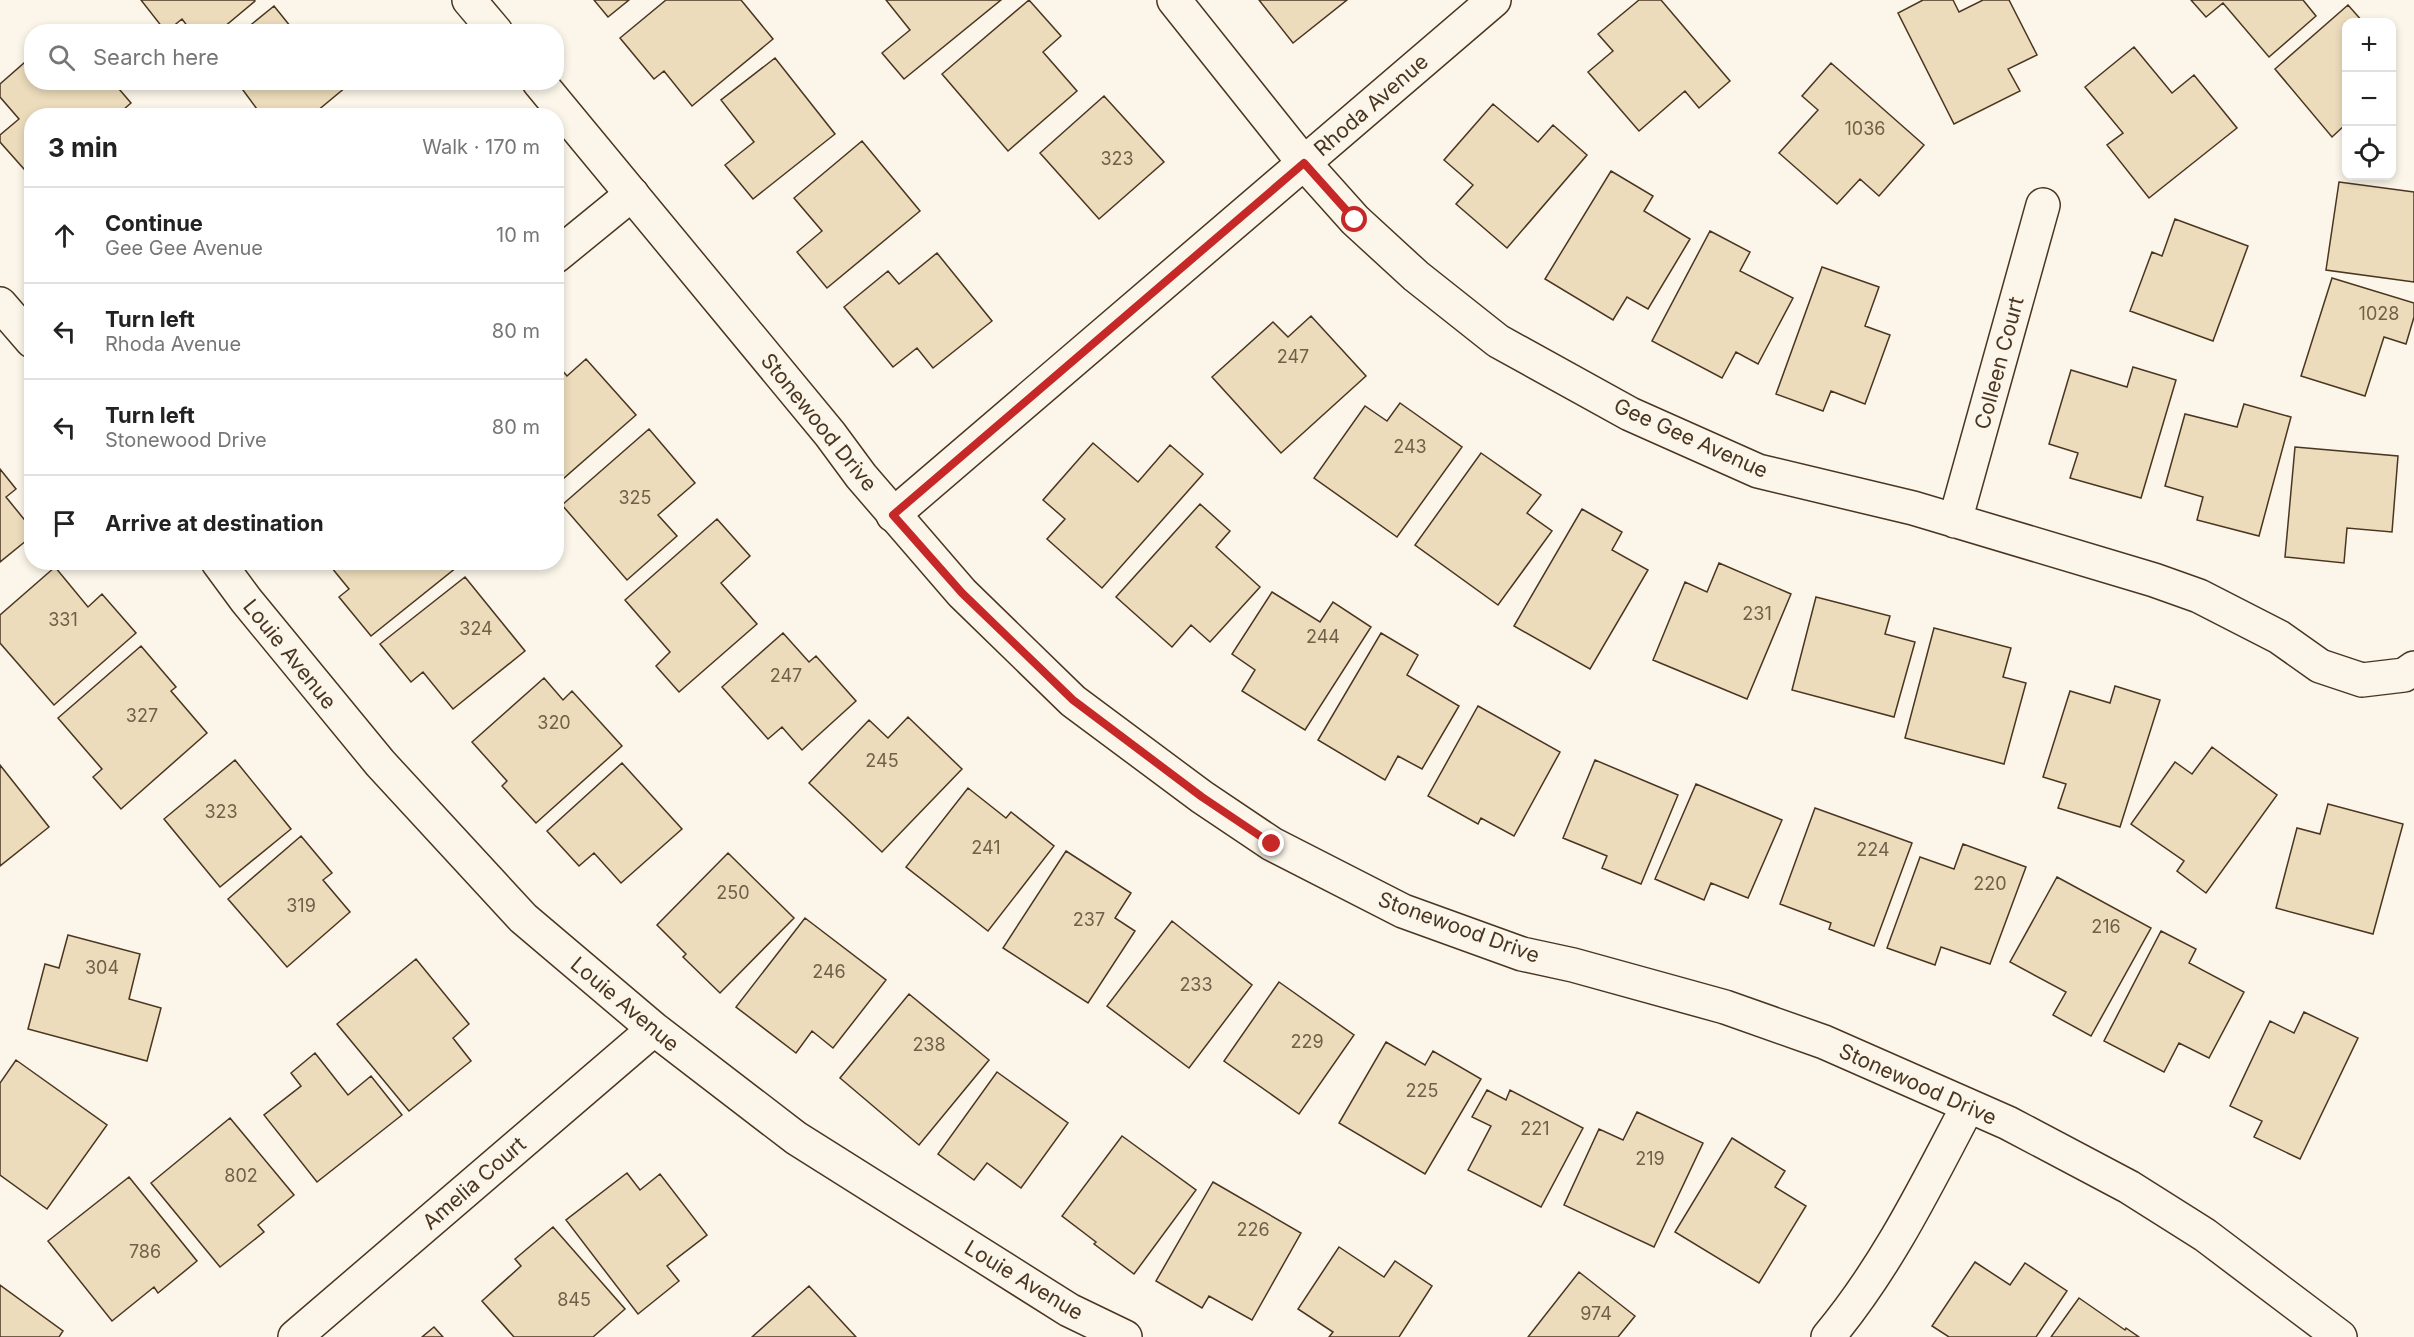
<!DOCTYPE html>
<html lang="en">
<head>
<meta charset="utf-8">
<style>
	body { margin:0; font-family:Inter,sans-serif; background:#f6f6f6; color:#222 }
	.controls { position:absolute; right:18px; top:18px; display:grid; overflow:hidden; border-radius:12px; box-shadow:0 3px 9px #0003 }
	.controls button { width:54px; height:54px; display:grid; place-items:center; padding:0; border:0; border-bottom:2px solid #e0e0e0; background:#fff; color:#222; font:30px sans-serif }
	.stop { position:absolute; width:18px; height:18px; margin:-14px; border:4px solid #c62828; border-radius:50%; background:#fff }
	.stop.end { background:#c62828; border-color:#fff; box-shadow:0 2px 6px #0008 }
	.list { margin:0; padding:0; list-style:none }
	h2 { display:flex; justify-content:space-between; align-items:center; height:78px; margin:0; padding:0 24px; font-size:26px }
	h2 small { font-size:20px; font-weight:400; color:#767676 }
	.list li { display:grid; grid-template-columns:39px 1fr auto; gap:18px; align-items:center; box-sizing:border-box; height:96px; padding:0 24px; border-top:2px solid #e0e0e0 }
	.list b { display:block; font-size:22px; white-space:nowrap }
	.list p { margin:0; font-size:20px; white-space:nowrap; color:#767676 }
	.list em { font-size:20px; font-style:normal; color:#767676 }
	.icon { flex:none; width:33px; height:33px; fill:none; stroke:currentColor; stroke-width:2; stroke-linecap:round; stroke-linejoin:round }
	.map { position:relative; flex:none; width:2414px; height:1337px; overflow:hidden }
	.search { position:absolute; background:#fff; box-shadow:0 3px 9px #0003; left:24px; top:24px; width:540px; height:66px; display:flex; align-items:center; gap:15px; box-sizing:border-box; padding:0 21px; border-radius:24px; color:#767676; font-size:22px }
	.panel { position:absolute; background:#fff; box-shadow:0 3px 9px #0003; left:24px; top:108px; width:540px; height:462px; border-radius:24px }
	.map>svg:first-child { display:block }
	.building { fill:#ecdcbc; stroke:#4a3520; stroke-width:1.5 }
	.lines { fill:none; stroke-linecap:round; stroke-linejoin:round }
	.minor-casing { stroke:#4a3520; stroke-width:36 }
	.tertiary-casing { stroke:#4a3520; stroke-width:36 }
	.minor { stroke:#fbf6e9; stroke-width:33 }
	.tertiary { stroke:#fbf6e9; stroke-width:33 }
	.route { stroke:#c62828; stroke-width:8 }
	.labels { text-anchor:middle; dominant-baseline:central; stroke-width:4.5; stroke-linejoin:round; paint-order:stroke }
	.number-label { font-size:18px; fill:#725f47 }
	.street-label { font-size:21px; fill:#4a3520; stroke:#fbf6e9 }
</style>
</head>
<body>
<div class="map">
<svg width="2414" height="1337" viewBox="0 0 2414 1337">
	<rect width="100%" height="100%" fill="#fbf6e9"/>
	<path class="building" d="M141,0h113l1,1 -37,31h-26l-10,-13 -16,13z
		M594,0h35l-21,17z
		M666,0h75l32,39 -81,67 -28,-35 -10,8 -34,-41z
		M886,0h115l-97,79 -22,-26 28,-23z
		M1029,0l32,36 -18,16 34,39 -69,60 -66,-77z
		M1259,0h88l-54,43z
		M1639,0h22l69,81 -31,27 -14,-17 -46,40 -51,-59 25,-21 -15,-17z
		M1923,0h30l6,12 24,-12h26l28,55 -29,14 12,22 -66,33 -56,-111z
		M2191,0h112l13,16 -47,41 -46,-54 -17,14z
		M2348,5l15,17h-17v102l-14,13 -57,-68z
		M274,6l21,26h-53z
		M2134,47l38,46 22,-18 43,53 -88,70 -42,-53 16,-12 -38,-46z
		M32,56v26h53l3,4 4,-4h21l18,21 -15,13h-84v62l-32,-36v-7l19,-16 -19,-22v-13z
		M775,58l60,76 -82,65 -28,-34 29,-23 -33,-42z
		M1831,63l93,82 -45,51 -19,-17 -23,25 -58,-51 39,-43 -16,-14z
		M237,82h115l-41,34h-49z
		M1104,96l60,66 -65,57 -59,-66z
		M1493,104l45,38 15,-17 34,30 -80,93 -51,-44 17,-19 -29,-25z
		M862,141l58,70 -93,77 -30,-36 25,-21 -28,-33z
		M1611,171l42,25 -9,15 46,28 -42,70 -21,-12 -14,23 -68,-41z
		M2339,182l75,10v90l-88,-12z
		M2175,219l73,27 -35,95 -83,-30 22,-59 10,4z
		M1710,231l40,21 -10,19 53,27 -35,66 -22,-12 -14,26 -70,-37z
		M937,253l55,68 -59,47 -16,-20 -24,19 -49,-60 44,-36 11,13z
		M1822,267l57,20 -14,39 25,9 -25,69 -34,-13 -8,20 -47,-17z
		M2332,278l82,25v14l-8,27 -22,-7 -19,59 -64,-20z
		M1311,316l55,60 -85,77 -69,-76 61,-55 15,15z
		M586,359l50,56 -80,70v-122l11,13z
		M2133,367l43,13 -35,118 -71,-20 8,-25 -29,-9 22,-74 56,17z
		M1400,403l62,44 -65,90 -83,-59 51,-72 22,15z
		M2244,404l47,13 -32,119 -62,-16 6,-23 -38,-11 20,-72 52,13z
		M649,429l46,54 -37,32 19,21 -50,44 -65,-75z
		M1093,443l45,39 32,-37 33,29 -101,114 -55,-49 18,-20 -22,-19z
		M2295,447l103,9 -6,76 -45,-4 -3,35 -59,-6z
		M1481,453l60,42 -14,18 25,18 -54,74 -83,-60z
		M0,469l16,20 -10,8 26,32v7l-32,26z
		M1200,504l30,27 -14,16 44,40 -50,55 -19,-17 -19,22 -56,-50z
		M1582,509l40,23 -10,18 36,20 -58,99 -76,-43z
		M717,519l33,37 -29,27 36,41 -78,68 -23,-26 14,-14 -45,-52z
		M327,562h127l3,5 -86,69 -32,-39 10,-8z
		M1719,563l72,31 -44,105 -94,-39 32,-78 22,10z
		M55,567l33,40 14,-13 34,39 -82,72 -54,-62v-28z
		M465,577l60,74 -72,58 -30,-37 -12,10 -31,-38z
		M1272,592l48,30 13,-20 38,25 -66,103 -63,-39 13,-21 -23,-16z
		M1816,597l74,19 -5,18 30,8 -21,75 -102,-27z
		M1934,628l77,20 -8,29 23,6 -22,81 -99,-26z
		M783,633l26,29 7,-6 40,45 -54,49 -20,-23 -14,12 -46,-52z
		M1381,633l37,22 -11,20 52,31 -37,63 -24,-13 -13,24 -67,-40z
		M141,646l35,41 -5,4 36,42 -86,76 -28,-32 9,-8 -44,-51z
		M544,678l19,22 9,-9 50,55 -86,77 -34,-37 5,-5 -35,-39z
		M2115,686l45,14 -40,127 -62,-19 8,-24 -23,-7 27,-86 40,12z
		M1478,706l82,46 -46,84 -33,-18 -3,6 -50,-28z
		M908,717l54,52 -80,83 -73,-69 60,-63 19,18z
		M2212,747l65,48 -71,98 -29,-22 7,-10 -53,-37 44,-62 17,12z
		M235,760l56,69 -71,58 -56,-68z
		M1595,760l83,35 -37,89 -39,-16 5,-12 -44,-18z
		M622,763l60,66 -61,54 -27,-30 -15,13 -32,-35z
		M0,765l49,62 -49,39z
		M1696,784l86,36 -34,78 -37,-15 -7,17 -49,-21z
		M968,788l38,30 5,-6 43,34 -66,85 -82,-64z
		M2328,804l75,20 -30,110 -97,-26 21,-80 23,6z
		M1815,808l97,35 -38,103 -45,-17 2,-6 -51,-19z
		M301,836l31,37 -9,7 27,32 -63,55 -59,-68z
		M1963,844l63,23 -36,97 -49,-17 -6,18 -48,-17 33,-91 34,12z
		M1066,851l65,42 -16,25 20,13 -47,72 -85,-55z
		M728,853l66,65 -74,75 -37,-36 3,-3 -29,-29z
		M2057,877l94,51 -60,108 -38,-21 13,-23 -56,-30z
		M805,918l81,62 -53,68 -21,-17 -16,22 -60,-46z
		M1172,921l80,64 -63,83 -82,-62z
		M2161,931l35,18 -7,14 55,29 -35,66 -30,-15 -15,29 -60,-31z
		M68,935l72,19 -11,45 32,9 -14,53 -119,-32 17,-65 14,4z
		M416,959l53,65 -16,14 18,23 -62,50 -72,-87z
		M1279,982l75,53 -55,79 -75,-53z
		M909,994l80,66 -70,85 -79,-67z
		M2304,1012l54,26 -58,121 -46,-22 8,-16 -32,-15 40,-85 24,12z
		M1386,1042l39,23 8,-14 48,28 -56,95 -86,-51z
		M315,1053l33,42 23,-19 31,39 -85,67 -53,-67 37,-29 -10,-13z
		M16,1060l91,65 -60,84 -47,-34v-92z
		M997,1072l71,51 -47,65 -34,-25 -13,17 -36,-26z
		M1487,1090l19,10 4,-10 73,38 -42,79 -73,-37 23,-44 -19,-9z
		M1637,1112l66,31 -49,104 -90,-42 35,-76 24,11z
		M230,1118l64,77 -36,30 6,7 -44,35 -69,-84z
		M1122,1136l74,54 -62,84 -40,-30 2,-2 -34,-26z
		M1732,1138l53,33 -10,16 31,19 -47,77 -84,-51z
		M627,1173l13,17 20,-16 47,61 -40,31 12,15 -41,33 -72,-94z
		M129,1177l68,84 -39,32 -4,-6 -42,34 -64,-80z
		M1213,1182l88,51 -49,87 -43,-24 -7,12 -46,-27z
		M553,1227l72,82 -32,28h-79l-32,-36 39,-35 -6,-7z
		M1339,1247l45,30 11,-16 37,25 -33,51h-70l4,-5 -35,-23z
		M1975,1262l35,23 15,-22 42,28 -31,46h-87l-17,-11z
		M1579,1272l56,44 -17,21h-90z
		M0,1285l63,46 -4,6h-59z
		M809,1286l47,51h-104z
		M2079,1298l46,32 1,-2 13,9h-88z
		M434,1327l9,10h-21z"/>
	<g class="lines">
		<g class="minor-casing">
			<path id="minor" d="M1174,0l130,163 51,57 61,56 82,65 132,73 128,57 155,37 241,72 45,16 80,41 41,29 42,14 42,-5 10,-7
				M556,256l76,-62
				M0,304l32,37
				M893,515l601,-515
				M1955,521l88,-316
				M218,562l28,38 134,163 143,155 131,111 142,109 273,172 56,27
				M295,1337l359,-308
				M1828,1337c58,-69 98,-151 140,-231"/>
		</g>
		<g class="tertiary-casing">
			<path id="tertiary" d="M469,0l27,32
				M539,82l291,352 31,42 101,117 111,108 129,96 70,47 131,67 119,43 51,11 152,42 99,35 184,81 121,64 76,48 135,102"/>
		</g>
		<use href="#minor" class="minor"/>
		<use href="#tertiary" class="tertiary"/>
	</g>
	<g class="lines">
		<path class="route" d="M1272,844l-70,-47 -129,-97 -111,-107 -69,-78 411,-352 51,57"/>
	</g>
	<g class="labels">
		<g class="number-label">
			<text x="1865" y="128">1036</text>
			<text x="1117" y="158">323</text>
			<text x="2379" y="313">1028</text>
			<text x="1293" y="356">247</text>
			<text x="1410" y="446">243</text>
			<text x="635" y="497">325</text>
			<text x="1757" y="613">231</text>
			<text x="63" y="619">331</text>
			<text x="476" y="628">324</text>
			<text x="1323" y="636">244</text>
			<text x="786" y="675">247</text>
			<text x="142" y="715">327</text>
			<text x="554" y="722">320</text>
			<text x="882" y="760">245</text>
			<text x="221" y="811">323</text>
			<text x="986" y="847">241</text>
			<text x="1873" y="849">224</text>
			<text x="1990" y="883">220</text>
			<text x="733" y="892">250</text>
			<text x="301" y="905">319</text>
			<text x="1089" y="919">237</text>
			<text x="2106" y="926">216</text>
			<text x="102" y="967">304</text>
			<text x="829" y="971">246</text>
			<text x="1196" y="984">233</text>
			<text x="1307" y="1041">229</text>
			<text x="929" y="1044">238</text>
			<text x="1422" y="1090">225</text>
			<text x="1535" y="1128">221</text>
			<text x="1650" y="1158">219</text>
			<text x="241" y="1175">802</text>
			<text x="1253" y="1229">226</text>
			<text x="145" y="1251">786</text>
			<text x="574" y="1299">845</text>
			<text x="1596" y="1313">974</text>
		</g>
		<g class="street-label">
			<text transform="translate(1371 105) rotate(-41)">Rhoda Avenue</text>
			<text transform="translate(1999 363) rotate(-75)">Colleen Court</text>
			<text transform="translate(819 422) rotate(51)">Stonewood Drive</text>
			<text transform="translate(1691 438) rotate(24)">Gee Gee Avenue</text>
			<text transform="translate(290 654) rotate(51)">Louie Avenue</text>
			<text transform="translate(1459 927) rotate(20)">Stonewood Drive</text>
			<text transform="translate(625 1004) rotate(40)">Louie Avenue</text>
			<text transform="translate(1918 1084) rotate(24)">Stonewood Drive</text>
			<text transform="translate(474 1183) rotate(-41)">Amelia Court</text>
			<text transform="translate(1024 1280) rotate(31)">Louie Avenue</text>
		</g>
	</g>
</svg>
<div class="controls">
<button>+</button>
<button>−</button>
<button><svg class="icon" aria-label="locate" viewBox="0 0 24 24"><circle cx="12" cy="12" r="6"/><path d="M12 2v4M12 18v4M2 12h4M18 12h4"/></svg></button>
</div>
<div class="stop" style="left:1355px;top:220px"></div>
<div class="stop end" style="left:1272px;top:844px"></div>
<div class="search"><svg class="icon" aria-label="search" viewBox="0 0 24 24"><circle cx="10" cy="10" r="6"/><path d="M15 15l6 6"/></svg>Search here</div>
<section class="panel">
<h2>3 min<small>Walk · 170 m</small></h2>
<ul class="list">
<li><svg class="icon" aria-label="ahead" viewBox="0 0 24 24"><path d="M12 20V5M6 11l6-6 6 6"/></svg><div><b>Continue</b><p>Gee Gee Avenue</p></div><em>10 m</em></li>
<li><svg class="icon" aria-label="left" viewBox="0 0 24 24"><path d="M17 20v-9H6M10 6l-5 5 5 5"/></svg><div><b>Turn left</b><p>Rhoda Avenue</p></div><em>80 m</em></li>
<li><svg class="icon" aria-label="left" viewBox="0 0 24 24"><path d="M17 20v-9H6M10 6l-5 5 5 5"/></svg><div><b>Turn left</b><p>Stonewood Drive</p></div><em>80 m</em></li>
<li><svg class="icon" aria-label="arrive" viewBox="0 0 24 24"><path d="M6 21V4h12l-3 4 3 4H6"/></svg><div><b>Arrive at destination</b></div></li>
</ul>
</section>
</div>
</body>
</html>
